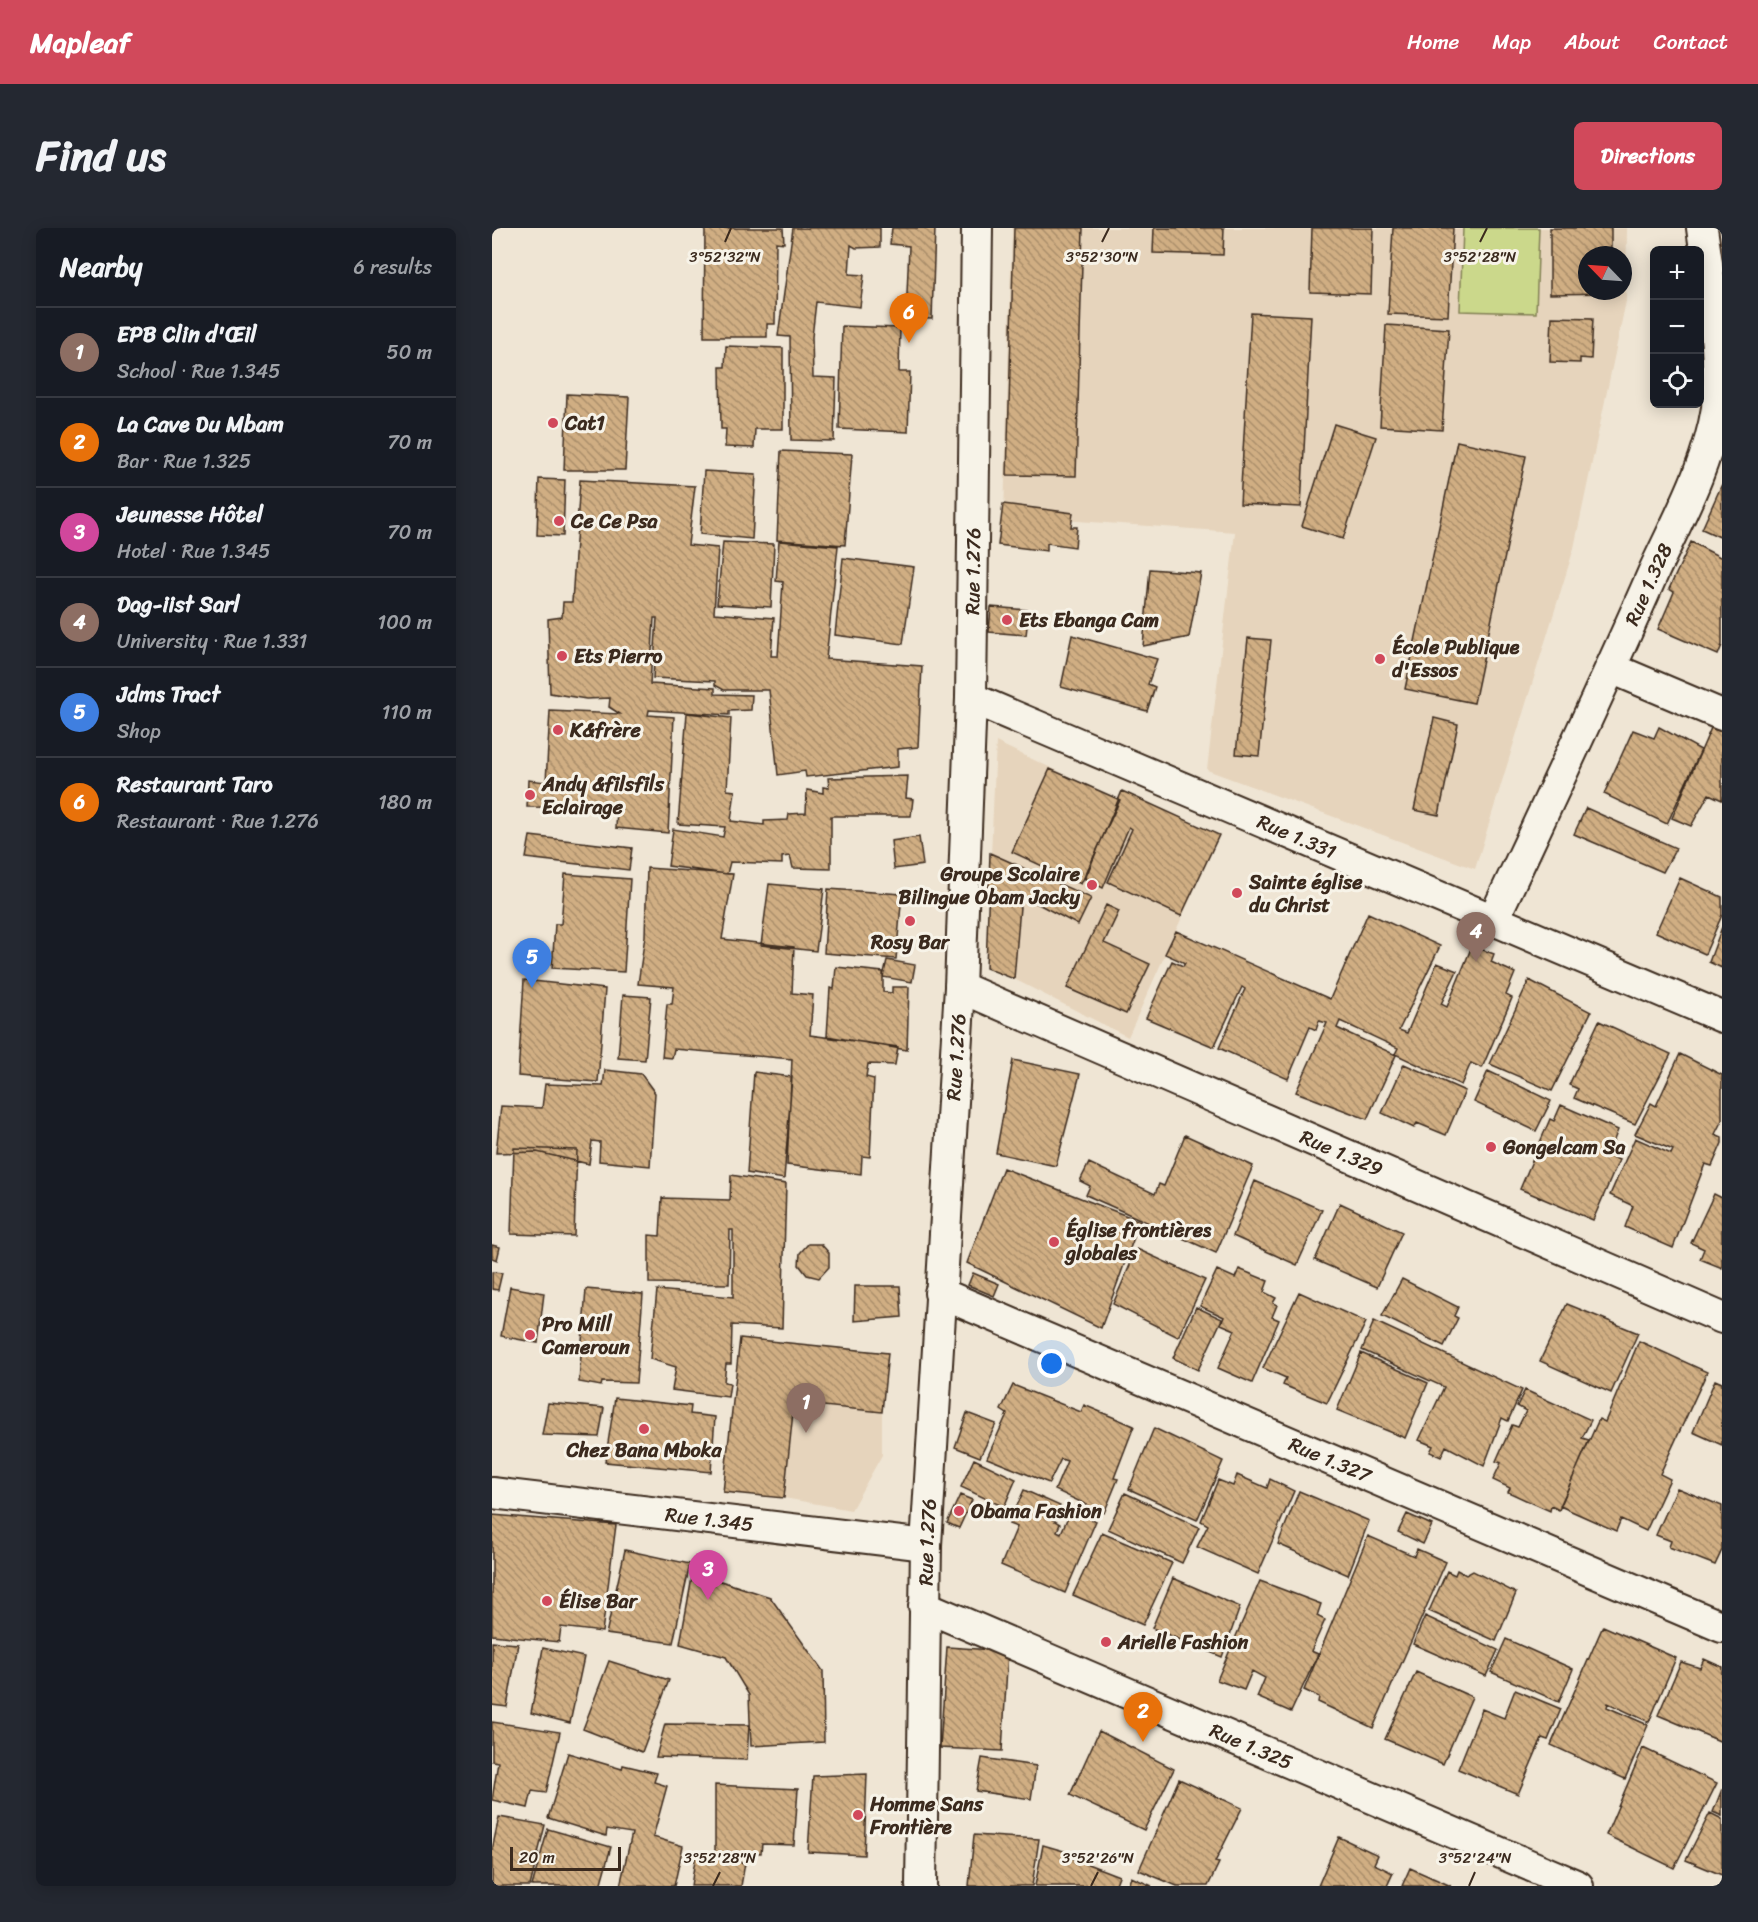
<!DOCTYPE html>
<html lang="en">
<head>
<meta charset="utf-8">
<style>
	body { margin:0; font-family:Sriracha,sans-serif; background:#242831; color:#f1f3f6 }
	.controls { position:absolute; right:18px; top:18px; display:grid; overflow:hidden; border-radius:9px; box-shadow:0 3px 15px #0003 }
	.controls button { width:54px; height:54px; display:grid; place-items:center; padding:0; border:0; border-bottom:2px solid #363941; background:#171b24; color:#f1f3f6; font:30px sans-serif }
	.compass { position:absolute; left:1086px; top:18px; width:54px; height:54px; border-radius:50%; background:#171b24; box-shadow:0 3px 15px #0003; rotate:295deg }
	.scale { position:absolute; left:18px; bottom:15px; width:111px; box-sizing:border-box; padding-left:6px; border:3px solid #3b2a1e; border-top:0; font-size:16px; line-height:21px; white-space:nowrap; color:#3b2a1e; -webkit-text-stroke:4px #f7f3e8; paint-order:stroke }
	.you { position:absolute; left:560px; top:1136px; width:21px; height:21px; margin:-15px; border:4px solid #fff; border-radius:50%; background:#1a73e8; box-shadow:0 0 0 9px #1a73e833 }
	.badge { display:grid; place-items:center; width:39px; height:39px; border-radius:50%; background:#d1495b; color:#fff; font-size:20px; font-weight:700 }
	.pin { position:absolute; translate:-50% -50px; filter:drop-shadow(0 2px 3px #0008) }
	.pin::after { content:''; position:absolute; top:32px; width:21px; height:18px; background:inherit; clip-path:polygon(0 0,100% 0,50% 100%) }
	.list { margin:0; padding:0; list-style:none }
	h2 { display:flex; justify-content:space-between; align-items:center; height:78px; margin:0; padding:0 24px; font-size:26px }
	h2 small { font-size:20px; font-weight:400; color:#9ea1a6 }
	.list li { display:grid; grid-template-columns:39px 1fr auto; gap:18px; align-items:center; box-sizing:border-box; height:90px; padding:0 24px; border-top:2px solid #363941 }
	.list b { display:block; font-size:22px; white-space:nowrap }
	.list p { margin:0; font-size:20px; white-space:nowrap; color:#9ea1a6 }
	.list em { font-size:20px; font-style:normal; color:#9ea1a6 }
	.icon { flex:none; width:33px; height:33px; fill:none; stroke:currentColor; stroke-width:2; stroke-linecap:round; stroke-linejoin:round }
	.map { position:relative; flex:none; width:1230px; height:1658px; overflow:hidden; border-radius:9px }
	header { display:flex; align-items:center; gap:36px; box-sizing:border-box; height:84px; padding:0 30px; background:#d1495b; color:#fff }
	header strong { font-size:28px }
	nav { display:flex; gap:33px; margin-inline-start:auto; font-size:21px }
	.intro { display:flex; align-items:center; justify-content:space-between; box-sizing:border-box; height:144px; padding:0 36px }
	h1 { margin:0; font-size:42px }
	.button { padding:15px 27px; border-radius:9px; background:#d1495b; color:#fff; font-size:21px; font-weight:700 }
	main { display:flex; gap:36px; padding:0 36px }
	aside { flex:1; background:#171b24; border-radius:9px; box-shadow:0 3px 15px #0003 }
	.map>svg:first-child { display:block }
	.built { fill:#e6d4bc; fill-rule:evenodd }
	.green { fill:#cbd88b; stroke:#838154; stroke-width:1.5 }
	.building { fill:url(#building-back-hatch); stroke:#3b2a1e; stroke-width:1.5 }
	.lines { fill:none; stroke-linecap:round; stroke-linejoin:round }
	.street-casing { stroke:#3b2a1e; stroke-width:34 }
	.street { stroke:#f7f3e8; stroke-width:30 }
	.ticks { fill:none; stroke:#3b2a1e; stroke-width:2 }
	.poi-dot { fill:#d1495b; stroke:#f7f3e8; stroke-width:2 }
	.labels { text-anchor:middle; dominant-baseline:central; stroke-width:6; stroke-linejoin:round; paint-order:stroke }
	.poi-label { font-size:20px; font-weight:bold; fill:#3b2a1e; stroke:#f7f3e8; text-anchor:start }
	.street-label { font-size:20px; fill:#3b2a1e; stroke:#f7f3e8 }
	.ticks-label { font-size:15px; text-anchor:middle; fill:#3b2a1e; stroke:#f7f3e8; stroke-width:6; stroke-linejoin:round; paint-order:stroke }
</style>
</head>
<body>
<header>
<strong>Mapleaf</strong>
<nav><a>Home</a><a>Map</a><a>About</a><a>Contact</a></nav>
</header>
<div class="intro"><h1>Find us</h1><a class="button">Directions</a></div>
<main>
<aside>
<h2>Nearby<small>6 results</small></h2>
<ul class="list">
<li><span class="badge" style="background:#8d6e63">1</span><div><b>EPB Clin d'Œil</b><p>School · Rue 1.345</p></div><em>50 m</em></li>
<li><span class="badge" style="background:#e8710a">2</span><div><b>La Cave Du Mbam</b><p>Bar · Rue 1.325</p></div><em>70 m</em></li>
<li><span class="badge" style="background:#d1479c">3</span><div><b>Jeunesse Hôtel</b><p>Hotel · Rue 1.345</p></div><em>70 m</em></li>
<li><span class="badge" style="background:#8d6e63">4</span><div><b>Dag-iist Sarl</b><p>University · Rue 1.331</p></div><em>100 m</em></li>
<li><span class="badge" style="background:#3f7fe0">5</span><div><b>Jdms Tract</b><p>Shop</p></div><em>110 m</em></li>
<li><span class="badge" style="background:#e8710a">6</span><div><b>Restaurant Taro</b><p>Restaurant · Rue 1.276</p></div><em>180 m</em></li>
</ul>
</aside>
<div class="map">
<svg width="1230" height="1658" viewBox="0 0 1230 1658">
	<defs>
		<pattern id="building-back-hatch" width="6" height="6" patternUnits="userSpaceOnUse" patternTransform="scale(1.5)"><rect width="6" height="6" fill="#d0ae83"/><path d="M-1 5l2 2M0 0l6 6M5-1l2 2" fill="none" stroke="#aa8e6b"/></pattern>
	</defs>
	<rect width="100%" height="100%" fill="#efe5d4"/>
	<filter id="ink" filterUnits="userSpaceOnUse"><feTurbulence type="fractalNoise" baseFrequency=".0167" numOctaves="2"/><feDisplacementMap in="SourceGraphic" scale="12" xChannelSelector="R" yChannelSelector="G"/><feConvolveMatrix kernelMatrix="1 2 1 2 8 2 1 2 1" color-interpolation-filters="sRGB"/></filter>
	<g filter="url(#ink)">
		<path class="built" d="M520,0h615l-1,73 -52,247 -99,321 -268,-99 28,-238 -231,-16zM1095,27h36v36h-36z
			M504,514l123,58 3,-9 97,44 -91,202 -114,-58 -28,-11z
			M248,1110l148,15 -6,59v43l-31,55 -67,-12 -61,-6z"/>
		<path class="green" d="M971,0h76l-3,85 -76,-2z"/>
		<path class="building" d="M213,0h78l1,15 -8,-1 -1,82h-8v13h-63z
			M301,0h87v19l-24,1 -5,-3 -2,29 15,1 -4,32 -44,-5 -4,35 1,40 23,1 -2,63 -43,-1 -1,-103 -12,-1z
			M400,0h43l-3,91 -26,-1 3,-72 -19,-2z
			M522,0h69l-7,248 -69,-1z
			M662,0h70l-1,27 -70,-2z
			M820,0h61l-2,66 -61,-2z
			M901,0h60l-5,88 -60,-2z
			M1058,0h61v27h-24v36h24v2l-61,1z
			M759,85l60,3 -10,191 -61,-3z
			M1060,89l41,1 -2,41 -11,-1v5l-30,-1z
			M894,97l63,4 -7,101 -62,-4z
			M350,98l58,2 -1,44h11l-2,60 -69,-3z
			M234,118l57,2v81h-28l-1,19 -29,-1 1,-18h-5l-1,-62h5z
			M75,166l62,3 -4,73h-61z
			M842,196l42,13 -33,102 -41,-13z
			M965,213l69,15 -52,247 -69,-14z
			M289,223l71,3 -7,91 -68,-5z
			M212,243l52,3 -4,65 -52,-5z
			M47,251l26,1 -2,56 -26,-1z
			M88,252l115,6 -7,59 30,3 -4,65 60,5 -3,38h7l5,-74 -7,-1 3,-40 59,5 -12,113 96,7 -4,81 -20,2v18l-92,10 -1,-6 -27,4 -9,-85h-45l-9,-5v-4l-62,-3 4,-60h-3l-4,66 65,4v6l37,1 -1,15 -22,1v4l-80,-5 -1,5 26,2 -6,116 -52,-5 1,-20 -90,-1 1,-27 18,2 4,-71 70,3 -11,-7 1,-9 -24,1 -36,-6 -2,-74 14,-2 1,-15h9z
			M1230,256v54l-20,-9z
			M511,276l70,9 -2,14h6l-2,20 -28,-4v8l-49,-6z
			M231,314l51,2 -3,63 -54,-3z
			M1199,314l31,16v87l-4,10 -60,-26 16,-37 -5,-3z
			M351,330l71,9 -11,77 -68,-9z
			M658,341l51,4 -12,64 -46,9z
			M499,379l38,3 -3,25 -37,-3z
			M580,407l85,24 -9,25 7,3 -8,24 -86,-24z
			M756,410l23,2 -12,116 -23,-2z
			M195,485l44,5 -4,72 8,1 -4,30 33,4v-4l24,-1 1,-6 17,-1 1,-23 16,3v-6l6,1 -1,-10 80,-2 -2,22 7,1 -2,17h-80v53l-38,-1 -3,-12 -8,1v7l-52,-2 -3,12 -59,-8 5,-37 50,8 2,-10 -47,-3z
			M942,490l24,6 -19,91 -25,-5z
			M1167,499l42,23 -34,74 -63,-30 29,-64 21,8z
			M1219,500l11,4v68l-13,-6 -18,32 -19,-8z
			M558,541l70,31 -39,84 -69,-32z
			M630,563l97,44 -38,81 -73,-34 24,-53 -3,-2 -26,61 -18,-9z
			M1094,580l90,40 -13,24 -89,-38z
			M38,608l102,12 -3,22 -103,-12z
			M427,609l4,28 -29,4 -3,-28z
			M498,625l101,45 -13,27 -57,-30 -7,84 -28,-11z
			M155,640l86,6 -11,65 72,8 -2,46 21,2 -3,40 88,12 -3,18 -27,-1 -2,13 8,2 -4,78 -8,-1 -1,18 -74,-9 5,-106 -118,-10 -2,9 -10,-1 5,-53h5l2,-17 -36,-3 7,-48z
			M73,646l65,5 -6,93 -72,-4 3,-44h6z
			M1188,650l42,19v18l-17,39 -49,-22z
			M277,656l55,5 -8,62 -55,-6z
			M336,661l74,5 -6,65 -72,-6z
			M614,677l13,6 -15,32 46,21 -24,50 -59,-26z
			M876,685l72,33 -41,84 8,3 30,-70 20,8 -16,33 6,3 25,-61 22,8 -3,8 24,11 -9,22 6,3 -30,70 -11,-5 -10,22 -66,-31 3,-6 -58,-27 -3,7 59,27 -29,64 -71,-27 31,-69 -8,-2 -3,9 -6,-3 -22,52 -69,-31 26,-59 -3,-2 -28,60 -68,-29 26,-57 11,5 2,-3 -20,-9 11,-23 154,68z
			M1230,699v41l-13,-6z
			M395,732l28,5 -3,17 -29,-5z
			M344,739l47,5v20l9,1v-6h17l-2,63 -80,-14 3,-48 4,1z
			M32,752l81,9 -7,93 -80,-6z
			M1037,752l62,32 -39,79 -62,-27z
			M131,767l28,2 -6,63 -27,-2z
			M1107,793l72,33 -36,70 -61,-26 4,-9 -9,-4z
			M1188,826l42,21v45l-7,14 7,3v6l-10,23 -7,-2 -32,84 -48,-21 8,-21 -23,-11 25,-57 36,16 2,-4 -38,-16 16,-31 5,3z
			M521,832l67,14 -24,92 -60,-13z
			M912,836l61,27 -19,44 -29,-12 -3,5 -32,-15z
			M113,842l36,4 14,19 -5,73 -51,-5 1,-19 -8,-1 -3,23 -52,-12 -41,1 5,-47 41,2 3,-24 58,2z
			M996,843l63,30 -15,30 -62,-29z
			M262,844l38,5 -8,102 -37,-6z
			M1069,877l57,25 -10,25 11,5 -26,60 -73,-31 30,-70 4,2z
			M693,907l68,31 -37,87 -130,-58 4,-9 -10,-5 9,-18 66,31 4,-10 5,2z
			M22,920l63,2 -3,86 -63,-2z
			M511,940l137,53 -39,107 -134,-65z
			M239,947l55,9 -4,144 -50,-3 -1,39h-5l-2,18 6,1 -2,14 -56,-7 4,-23 -26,-8 7,-69 76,7v-67h-3l-1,54 -80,-1v-48l11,1 2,-38 68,2z
			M763,953l67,29 -25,55 -64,-29z
			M1222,966l8,4v70l-22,-9 4,-10 -13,-6z
			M848,975l62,29 -25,55 -62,-27z
			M316,1016h13l8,9v14l-10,11 -12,-3 -8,-10 1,-12z
			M0,1017l8,2 -3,13 -5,-2z
			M645,1021l68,31 -27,57 -65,-33z
			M747,1041l29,12 -4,11 12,6 -3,5 4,2 -5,12 7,3 -27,63 -34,-15 17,-38 -14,-6 3,-7 -24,-11 17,-36 18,8z
			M0,1044l10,1 -4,17 -6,-1z
			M481,1045l26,11 -5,12 -26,-11z
			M910,1051l56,28 -4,9 4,2 -14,28 -62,-30z
			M363,1058h45l2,31 -48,4z
			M18,1059l34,6 -6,50 -37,-7z
			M94,1061l57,5 -7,89 -34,-1 -1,4 -22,-4z
			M807,1064l67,30 -39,81 -44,-18 3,-7 -23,-10z
			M1075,1076l71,29 -27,60 -71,-32z
			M704,1079l26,12 -24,51 -25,-12z
			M882,1093l148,69 -14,31 -6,-3 -18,48 -38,-20 -5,11 -11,-5 3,-6 -14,-6 25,-53 -82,-37z
			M248,1110l148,15 -6,59 -88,-9 -10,95 -61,-6z
			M1147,1113l68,31 -47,102 10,5 -24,52 -25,-12 -5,12 -56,-25 39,-87 6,3z
			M869,1125l67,30 -23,55 -68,-28z
			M1223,1152l7,3v62l-29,-13z
			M521,1157l68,27 3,-7 50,21 -20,52 4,1 -14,34 -49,-23 12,-29 -6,-2 -12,24 -62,-25 20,-44 -6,-4z
			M1033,1162l66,30 -9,18 7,2 -30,70 -8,-4 -1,5 -42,-19 2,-4 -17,-8 8,-17 -5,-2 16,-36 6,2 8,-16 -9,-5z
			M123,1170l76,8 -1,8 25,3 -4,55 -106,-10z
			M56,1175l56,5 -5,29 -57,-2z
			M475,1185l29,11 -16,33 -25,-10z
			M662,1200l69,33 -26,59 -68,-31z
			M482,1231l42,20 -12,28 -43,-20z
			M745,1247l30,13 3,-9 24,12 -36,83 -61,-27 11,-22 -7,-4 17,-41 15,6z
			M1185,1260l45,18v44l-7,15 -46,-18 2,-6 -15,-6z
			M532,1262l36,16 -7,14 7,4 -3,7 4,2 10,-23 25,11 -31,72 -64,-28 16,-38 -8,-3z
			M807,1263l70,30 -21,54 -70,-31z
			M633,1265l74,34 -17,36 -74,-34z
			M468,1267l12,5 -13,28 -12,-5z
			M915,1286l25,11 -9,19 -25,-12z
			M0,1287l124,10 -14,107 -41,-5 -2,15 -67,-7z
			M610,1305l70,30 -29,62 -70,-30z
			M876,1308l46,20 3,-7 29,13 -73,166 -55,-26 1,-5 -15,-7z
			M133,1322l65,14 -17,79 -67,-9z
			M965,1342l9,5 7,-4 43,22 -20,48 -67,-30 18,-40 8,4z
			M201,1344l77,25 53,74 1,71 -73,4 -2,-51 -23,-38 -46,-13z
			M681,1350l67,29 -18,50 -70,-29z
			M768,1353l61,23 -4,12 8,4 -14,31 7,3 -27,58 -34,-15 8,-19 -13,-7 -8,19 -27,-10z
			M933,1388l73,34 -12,26 -73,-32z
			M1111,1398l73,32 -27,64 -41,-19 -1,4 41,18 -23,54 -74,-34z
			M1014,1411l67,30 -14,33 -68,-30z
			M0,1414l26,2 -11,63 -15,-2z
			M455,1419l61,4 -6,100 -62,-3z
			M51,1420l41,9 -14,66 -39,-10z
			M1212,1431l18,8v75l-64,-27 23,-53 19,6z
			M117,1433l60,19 -27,72 -59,-23z
			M924,1444l56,25 -29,67 -58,-25z
			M1023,1462l46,19 -13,31 -6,-2 -24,56 -60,-25 24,-60 22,9z
			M0,1494l68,10 -14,61 -14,-2 -4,17 -36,-8 6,-38 -6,-1z
			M173,1496l84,1 -2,35 -91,-3z
			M607,1503l75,38 -30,61 -74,-35z
			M1151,1520l74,35 -43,85 -68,-33z
			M76,1525l54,16 1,-4 34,8 -3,9 13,4 -14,51 30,9 -9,40h-54l12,-53 -25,-4 -1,7 -58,-18z
			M490,1530l54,8 -5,33 -55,-8z
			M375,1546l-3,81 -56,-3 5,-76z
			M687,1551l63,29 -27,54 4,1 -11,23h-31l-38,-16z
			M223,1557l83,4 -4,56 -32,-1 -1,9 -46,-1z
			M1230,1561v27l-9,-4z
			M1218,1585l12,6v56l-36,-15z
			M7,1589l46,8 -15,61h-38v-36z
			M56,1601l63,18 -11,39h-68z
			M482,1607l65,4 -7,47h-63z
			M847,1609l39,18 -4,9 19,9 -6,13h-69z
			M551,1617l31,9 -2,4 47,18 -4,10h-80z
			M204,1625l49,10 -4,23h-50z
			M918,1640l41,18h-49z
			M639,1649l21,9h-24z"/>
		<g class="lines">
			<g class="street-casing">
				<g id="street">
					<path d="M1119,440l111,47"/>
					<path id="s1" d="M479,470l751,319"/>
					<path id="s2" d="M1001,692c54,-115 109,-230 160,-347 24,-52 55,-107 64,-165 5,-59 -7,-121 -15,-180"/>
					<path id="s3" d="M468,759l762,331"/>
					<path id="s4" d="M448,1065l782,334"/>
					<path id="s5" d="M0,1265l434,52"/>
					<path id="s6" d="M432,1378l654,280"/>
					<path id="s7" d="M429,1658l5,-341 34,-558 11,-289 6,-470"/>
				</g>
			</g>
			<use href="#street" class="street"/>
		</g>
	</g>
	<path class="ticks" d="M233,14l6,-14M610,14l7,-14M988,14l7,-14M221,1658l7,-14M599,1658l7,-14M977,1658l6,-14"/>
	<g class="poi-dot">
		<circle cx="61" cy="195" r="6"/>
		<circle cx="67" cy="293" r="6"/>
		<circle cx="515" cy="392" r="6"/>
		<circle cx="70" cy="428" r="6"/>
		<circle cx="888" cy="431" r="6"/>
		<circle cx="66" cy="502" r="6"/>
		<circle cx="38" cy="567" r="6"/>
		<circle cx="600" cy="657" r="6"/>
		<circle cx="745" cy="665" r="6"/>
		<circle cx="418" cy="693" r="6"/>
		<circle cx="999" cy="919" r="6"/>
		<circle cx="562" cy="1014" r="6"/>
		<circle cx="38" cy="1107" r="6"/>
		<circle cx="152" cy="1201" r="6"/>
		<circle cx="467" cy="1283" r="6"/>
		<circle cx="55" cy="1373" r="6"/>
		<circle cx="614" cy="1414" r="6"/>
		<circle cx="366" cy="1587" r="6"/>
	</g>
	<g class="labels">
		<g class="poi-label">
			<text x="73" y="195">Cat1</text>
			<text x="79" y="293">Ce Ce Psa</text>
			<text x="527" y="392">Ets Ebanga Cam</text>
			<text x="900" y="419">École Publique<tspan x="900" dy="23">d'Essos</tspan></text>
			<text x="82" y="428">Ets Pierro</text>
			<text x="78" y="502">K&amp;frère</text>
			<text x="50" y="556">Andy &amp;filsfils<tspan x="50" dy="23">Eclairage</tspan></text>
			<text x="588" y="646" text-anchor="end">Groupe Scolaire<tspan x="588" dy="23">Bilingue Obam Jacky</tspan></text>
			<text x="757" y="654">Sainte église<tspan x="757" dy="23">du Christ</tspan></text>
			<text x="418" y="714" text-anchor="middle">Rosy Bar</text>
			<text x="1011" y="919">Gongelcam Sa</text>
			<text x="574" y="1002">Église frontières<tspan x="574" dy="23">globales</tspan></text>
			<text x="50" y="1096">Pro Mill<tspan x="50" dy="23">Cameroun</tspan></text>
			<text x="152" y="1222" text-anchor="middle">Chez Bana Mboka</text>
			<text x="479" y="1283">Obama Fashion</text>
			<text x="67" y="1373">Élise Bar</text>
			<text x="626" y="1414">Arielle Fashion</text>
			<text x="378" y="1576">Homme Sans<tspan x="378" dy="23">Frontière</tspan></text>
		</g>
		<g class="street-label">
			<text stroke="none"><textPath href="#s7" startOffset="1316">Rue 1.276</textPath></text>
			<text stroke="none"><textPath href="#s2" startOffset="370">Rue 1.328</textPath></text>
			<text stroke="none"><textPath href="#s1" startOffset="354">Rue 1.331</textPath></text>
			<text stroke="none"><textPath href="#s7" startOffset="830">Rue 1.276</textPath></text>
			<text stroke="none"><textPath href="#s3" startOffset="416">Rue 1.329</textPath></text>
			<text stroke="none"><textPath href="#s4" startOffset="424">Rue 1.327</textPath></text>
			<text stroke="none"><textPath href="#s5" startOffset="219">Rue 1.345</textPath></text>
			<text stroke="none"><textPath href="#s7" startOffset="344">Rue 1.276</textPath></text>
			<text stroke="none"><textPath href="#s6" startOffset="356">Rue 1.325</textPath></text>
		</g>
	</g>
	<g class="ticks-label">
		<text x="233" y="34">3°52'32"N</text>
		<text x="610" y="34">3°52'30"N</text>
		<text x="988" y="34">3°52'28"N</text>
		<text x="228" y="1635">3°52'28"N</text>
		<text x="606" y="1635">3°52'26"N</text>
		<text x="983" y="1635">3°52'24"N</text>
	</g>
</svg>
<div class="controls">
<button>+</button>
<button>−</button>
<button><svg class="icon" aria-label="locate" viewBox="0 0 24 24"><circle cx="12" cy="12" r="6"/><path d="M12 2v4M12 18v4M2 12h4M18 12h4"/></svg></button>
</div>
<svg class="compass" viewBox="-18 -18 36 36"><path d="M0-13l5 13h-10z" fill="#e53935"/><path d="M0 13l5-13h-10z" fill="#9ea1a6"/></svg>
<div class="scale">20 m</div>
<div class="you"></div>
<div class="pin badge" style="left:314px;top:1205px;background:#8d6e63">1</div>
<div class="pin badge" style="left:651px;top:1514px;background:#e8710a">2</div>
<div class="pin badge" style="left:216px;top:1372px;background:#d1479c">3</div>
<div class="pin badge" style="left:984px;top:734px;background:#8d6e63">4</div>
<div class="pin badge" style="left:40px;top:760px;background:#3f7fe0">5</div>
<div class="pin badge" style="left:417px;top:115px;background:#e8710a">6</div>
</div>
</main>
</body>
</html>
